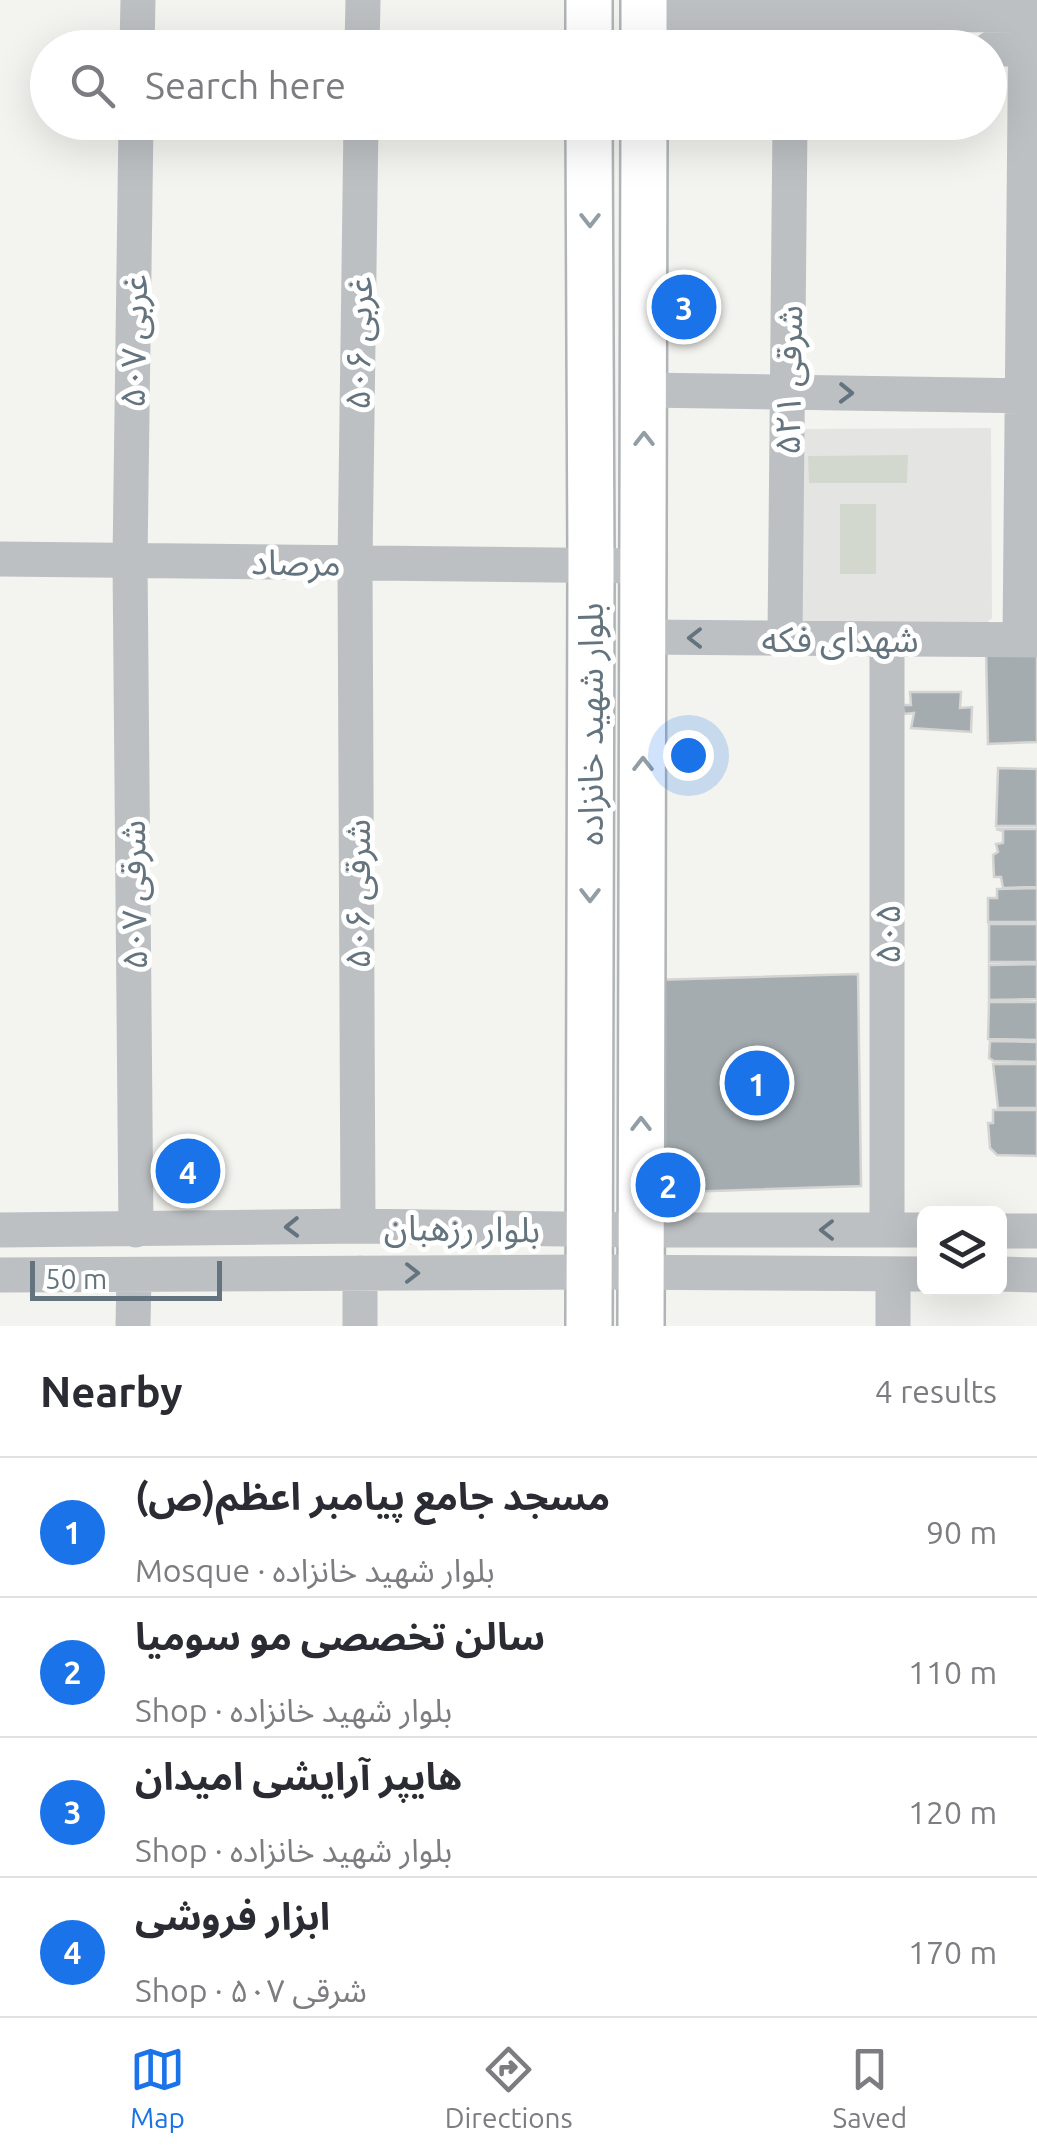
<!DOCTYPE html>
<html lang="en">
<head>
<meta charset="utf-8">
<style>
	body { margin:0; font-family:Ubuntu,"Noto Sans Arabic",sans-serif; background:#f2f2f3; color:#2b2b33 }
	.controls { position:absolute; right:30px; bottom:30px; display:grid; overflow:hidden; border-radius:15px; box-shadow:0 10px 40px #0002 }
	.controls button { width:90px; height:90px; display:grid; place-items:center; padding:0; border:0; border-bottom:2px solid #e1e1e2; background:#fff; color:#2b2b33; font:50px sans-serif }
	.scale { position:absolute; left:30px; bottom:25px; width:192px; box-sizing:border-box; padding-left:10px; border:5px solid #64747e; border-top:0; font-size:28px; line-height:35px; white-space:nowrap; color:#64747e; -webkit-text-stroke:8px #fff; paint-order:stroke }
	.you { position:absolute; left:688px; top:755px; width:35px; height:35px; margin:-25px; border:8px solid #fff; border-radius:50%; background:#1a73e8; box-shadow:0 0 0 15px #1a73e833 }
	.badge { display:grid; place-items:center; width:65px; height:65px; border-radius:50%; background:#1a73e8; color:#fff; font-size:32px; font-weight:700 }
	.pin { position:absolute; translate:-50% -50%; border:5px solid #fff; box-shadow:0 2px 10px #0006 }
	.list { margin:0; padding:0; list-style:none }
	h2 { display:flex; justify-content:space-between; align-items:center; height:130px; margin:0; padding:0 40px; font-size:42px }
	h2 small { font-size:32px; font-weight:400; color:#7c7c81 }
	.list li { display:grid; grid-template-columns:65px 1fr auto; gap:30px; align-items:center; box-sizing:border-box; height:140px; padding:0 40px; border-top:2px solid #e1e1e2 }
	.list b { display:block; font-size:38px; white-space:nowrap }
	.list p { margin:0; font-size:32px; white-space:nowrap; color:#7c7c81 }
	.list em { font-size:32px; font-style:normal; color:#7c7c81 }
	.icon { flex:none; width:55px; height:55px; fill:none; stroke:currentColor; stroke-width:2; stroke-linecap:round; stroke-linejoin:round }
	.map { position:relative; flex:none; width:1037px; height:1326px; overflow:hidden }
	.search { position:absolute; background:#fff; box-shadow:0 10px 40px #0002; left:30px; right:30px; top:30px; height:110px; display:flex; align-items:center; gap:25px; box-sizing:border-box; padding:0 35px; border-radius:55px; color:#7c7c81; font-size:38px }
	.sheet { height:690px; background:#fff }
	nav { display:flex; justify-content:space-around; align-items:center; box-sizing:border-box; height:140px; border-top:2px solid #e1e1e2; background:#fff; font-size:28px; color:#7c7c81 }
	nav a { display:grid; justify-items:center; gap:5px }
	nav .on { color:#1a73e8 }
	.map>svg:first-child { display:block }
	.built { fill:#e4e5e3 }
	.green { fill:#d3d8cf }
	.building { fill:#a4acb0; stroke:#d4d4d2; stroke-width:2.5 }
	.lines { fill:none; stroke-linecap:round; stroke-linejoin:round }
	.major-casing { stroke:#b0b4b7; stroke-width:50 }
	.minor { stroke:#bcc0c3; stroke-width:35 }
	.major { stroke:#fff; stroke-width:45 }
	.oneway { stroke:#929ea5 }
	.oneway2 { stroke:#64747e }
	.labels { text-anchor:middle; dominant-baseline:central; stroke-width:10; stroke-linejoin:round; paint-order:stroke }
	.street-label { font-size:35px; fill:#64747e; stroke:#fff }
</style>
</head>
<body>
<div class="map">
<svg width="1037" height="1326" viewBox="0 0 1037 1326">
	<rect width="100%" height="100%" fill="#f3f3ef"/>
	<path class="built" d="M991,428l1,190 -12,10 -171,-1 -10,-10 3,-188z"/>
	<path class="green" d="M908,455l-1,28h-98l-1,-27z
		M840,504h36v70h-36z"/>
	<path class="building" d="M986,650l51,3v89l-49,2z
		M910,692h51l-1,16 12,-1 -1,25 -60,-4 3,-15 -10,1 -2,-9h9z
		M998,768l39,1v57h-41z
		M996,829h41v58l-34,1 -2,-11h-7l-1,-22 5,-3 -2,-8 7,-1v-12z
		M1037,888v34h-49v-24h9v-9z
		M989,924h48v38h-48z
		M1037,964v35l-48,1v-35z
		M858,974l3,212 -206,7v-213z
		M989,1002h48v38l-49,-1z
		M990,1041l47,1v20l-43,-1 -5,-3z
		M993,1064h44v44h-39z
		M993,1110h44v46l-40,-1 -7,-7 -2,-25h5z"/>
	<g class="lines">
		<g class="major-casing">
			<path id="major" d="M589,0v48
				M644,0v48
				M589,1326l2,-761 -2,-443
				M641,1326l3,-1204"/>
		</g>
		<path class="minor" d="M644,13l393,2
			M644,47l75,1
			M137,48l1,-48
			M362,48l1,-48
			M791,48l1,-48
			M990,49h47
			M644,390l393,6
			M0,559l644,7
			M643,637l394,3
			M785,638l5,-516
			M887,639v590
			M1020,640l6,-640
			M358,1226l-3,-663 6,-441
			M0,1230l358,-4 282,4h284
			M136,1230l-6,-670 6,-438
			M1000,1231h37
			M1000,1274l37,1
			M0,1275l589,-3 335,2
			M133,1326l1,-51
			M360,1326v-53
			M893,1326v-52"/>
		<use href="#major" class="major"/>
	</g>
	<defs><path id="oneway-chevron" d="M-2-3.5L2.5 0L-2 3.5" fill="none" stroke-width="1.6" stroke-linecap="round" stroke-linejoin="round" transform="scale(2.5)"/></defs>
	<g class="oneway">
		<use href="#oneway-chevron" transform="translate(590 220) rotate(90)"/>
		<use href="#oneway-chevron" transform="translate(644 439) rotate(-90)"/>
		<use href="#oneway-chevron" transform="translate(643 764) rotate(-90)"/>
		<use href="#oneway-chevron" transform="translate(590 895) rotate(90)"/>
		<use href="#oneway-chevron" transform="translate(641 1124) rotate(-90)"/>
	</g>
	<g class="oneway2">
		<use href="#oneway-chevron" transform="translate(846 393) rotate(1)"/>
		<use href="#oneway-chevron" transform="translate(695 638) rotate(-180)"/>
		<use href="#oneway-chevron" transform="translate(292 1227) rotate(179)"/>
		<use href="#oneway-chevron" transform="translate(827 1230) rotate(180)"/>
		<use href="#oneway-chevron" transform="translate(412 1273)"/>
	</g>
	<g class="labels">
		<g class="street-label">
			<text transform="translate(133 341) rotate(-89)">۵۰۷ غربی</text>
			<text transform="translate(358 343) rotate(-89)">۵۰۶ غربی</text>
			<text transform="translate(788 380) rotate(-89)">۵۲۱ شرقی</text>
			<text transform="translate(296 562) rotate(1)">مرصاد</text>
			<text x="840" y="639">شهدای فکه</text>
			<text transform="translate(590 724) rotate(-90)">بلوار شهید خانزاده</text>
			<text transform="translate(357 894) rotate(-90)">۵۰۶ شرقی</text>
			<text transform="translate(133 895) rotate(-91)">۵۰۷ شرقی</text>
			<text transform="translate(887 934) rotate(-90)">۵۰۵</text>
			<text transform="translate(462 1228) rotate(1)">بلوار رزهبان</text>
		</g>
	</g>
</svg>
<div class="controls">
<button><svg class="icon" aria-label="layers" viewBox="0 0 24 24"><path d="M12 4l9 5-9 5-9-5zM3 14l9 5 9-5"/></svg></button>
</div>
<div class="scale">50 m</div>
<div class="you"></div>
<div class="pin badge" style="left:757px;top:1083px">1</div>
<div class="pin badge" style="left:668px;top:1185px">2</div>
<div class="pin badge" style="left:684px;top:307px">3</div>
<div class="pin badge" style="left:188px;top:1171px">4</div>
<div class="search"><svg class="icon" aria-label="search" viewBox="0 0 24 24"><circle cx="10" cy="10" r="6"/><path d="M15 15l6 6"/></svg>Search here</div>
</div>
<section class="sheet">
<h2>Nearby<small>4 results</small></h2>
<ul class="list">
<li><span class="badge">1</span><div><b>مسجد جامع پیامبر اعظم(ص)</b><p>Mosque · بلوار شهید خانزاده</p></div><em>90 m</em></li>
<li><span class="badge">2</span><div><b>سالن تخصصی مو سومیا</b><p>Shop · بلوار شهید خانزاده</p></div><em>110 m</em></li>
<li><span class="badge">3</span><div><b>هایپر آرایشی امیدان</b><p>Shop · بلوار شهید خانزاده</p></div><em>120 m</em></li>
<li><span class="badge">4</span><div><b>ابزار فروشی</b><p>Shop · ۵۰۷ شرقی</p></div><em>170 m</em></li>
</ul>
</section>
<nav>
<a class="on"><svg class="icon" aria-label="map" viewBox="0 0 24 24"><path d="M3 6l6-2 6 2 6-2v14l-6 2-6-2-6 2zM9 4v14M15 6v14"/></svg>Map</a>
<a><svg class="icon" aria-label="directions" viewBox="0 0 24 24"><path d="M12 3l9 9-9 9-9-9zM9 14v-3h6M13 9l2 2-2 2"/></svg>Directions</a>
<a><svg class="icon" aria-label="saved" viewBox="0 0 24 24"><path d="M7 4h10v16l-5-4-5 4z"/></svg>Saved</a>
</nav>
</body>
</html>
